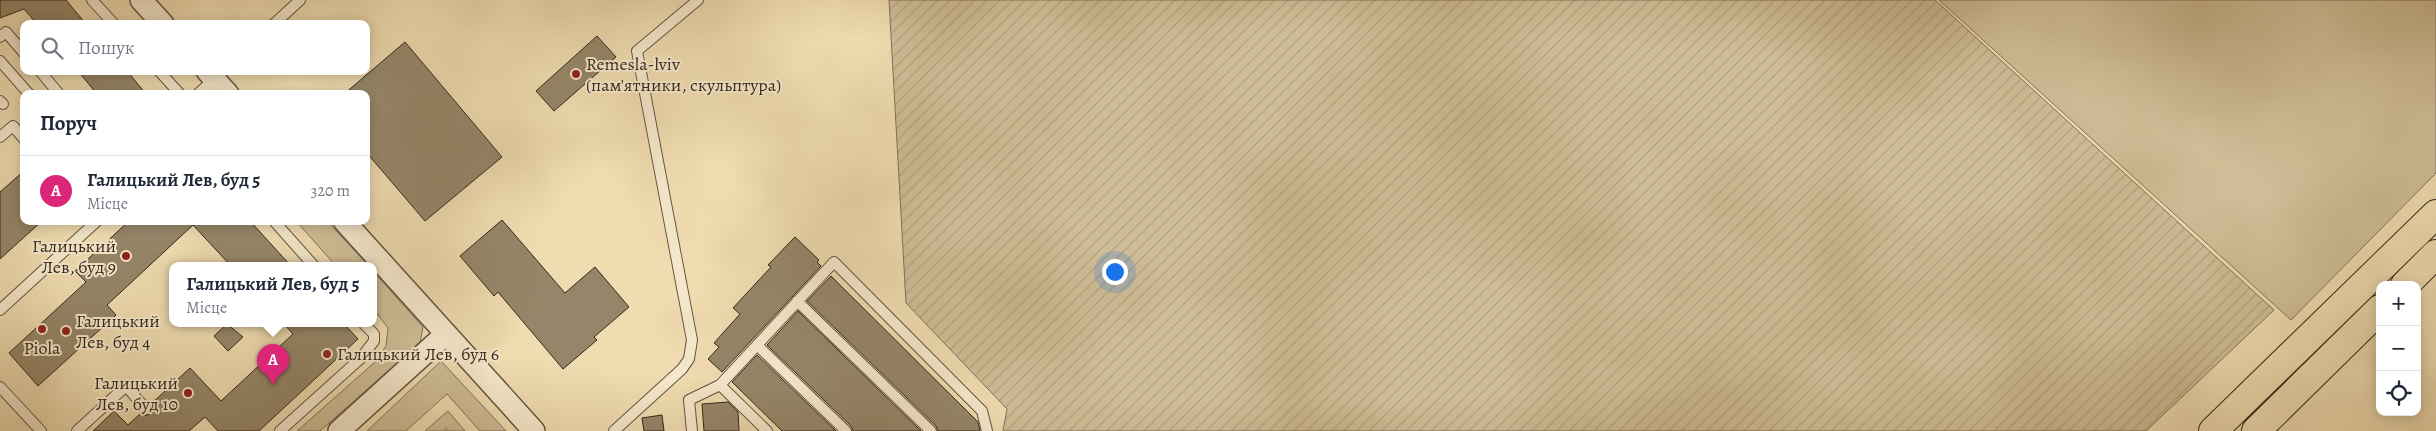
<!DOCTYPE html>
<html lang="uk">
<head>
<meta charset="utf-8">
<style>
	body { margin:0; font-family:Alegreya,serif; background:#f2f2f3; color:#1f2937 }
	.controls { position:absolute; right:15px; bottom:15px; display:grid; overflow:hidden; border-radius:10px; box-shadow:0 2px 12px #0003 }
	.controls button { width:45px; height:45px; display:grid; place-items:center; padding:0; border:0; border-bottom:1px solid #e0e1e3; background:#fff; color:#1f2937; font:25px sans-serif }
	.you { position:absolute; left:1114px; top:271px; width:18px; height:18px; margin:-12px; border:4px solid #fff; border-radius:50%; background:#1a73e8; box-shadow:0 0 0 8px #1a73e833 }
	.badge { display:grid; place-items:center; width:32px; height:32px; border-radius:50%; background:#db2777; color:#fff; font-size:16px; font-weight:700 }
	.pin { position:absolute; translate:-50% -41px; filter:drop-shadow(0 1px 2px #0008) }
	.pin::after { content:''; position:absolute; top:26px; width:18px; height:15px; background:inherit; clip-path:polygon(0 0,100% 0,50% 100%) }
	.popup { position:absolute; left:169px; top:262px; width:208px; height:65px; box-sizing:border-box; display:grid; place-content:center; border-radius:10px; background:#fff; filter:drop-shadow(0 1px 4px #0005); font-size:16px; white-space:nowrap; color:#747a83 }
	.popup b { font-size:19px; color:#1f2937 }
	.popup::after { content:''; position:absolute; left:50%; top:100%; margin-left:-10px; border:10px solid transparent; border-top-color:#fff }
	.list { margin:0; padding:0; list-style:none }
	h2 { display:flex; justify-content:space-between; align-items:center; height:65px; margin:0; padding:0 20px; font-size:21px }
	h2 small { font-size:16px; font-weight:400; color:#747a83 }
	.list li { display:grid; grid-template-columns:32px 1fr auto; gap:15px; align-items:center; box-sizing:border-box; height:70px; padding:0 20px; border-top:1px solid #e0e1e3 }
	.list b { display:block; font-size:19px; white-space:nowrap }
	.list p { margin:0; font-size:16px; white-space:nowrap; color:#747a83 }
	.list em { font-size:16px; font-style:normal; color:#747a83 }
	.icon { flex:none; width:28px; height:28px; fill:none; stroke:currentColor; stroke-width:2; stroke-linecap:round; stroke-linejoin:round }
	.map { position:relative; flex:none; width:2436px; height:431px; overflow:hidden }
	.search { position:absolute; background:#fff; box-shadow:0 2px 12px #0003; left:20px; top:20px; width:350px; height:55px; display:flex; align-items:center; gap:12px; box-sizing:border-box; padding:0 18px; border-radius:10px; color:#747a83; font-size:19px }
	.panel { position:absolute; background:#fff; box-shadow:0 2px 12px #0003; left:20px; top:90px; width:350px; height:135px; border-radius:10px }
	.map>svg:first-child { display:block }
	.grass { fill:#cfbd97; stroke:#82725a }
	.forest { fill:url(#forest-firs); stroke:#82725a }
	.garden { fill:url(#garden-furrows); stroke:#82725a }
	.building { fill:#958669; stroke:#34281c }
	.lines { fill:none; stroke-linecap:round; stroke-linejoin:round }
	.lane-casing { stroke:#635541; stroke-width:12 }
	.street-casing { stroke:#635541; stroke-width:24 }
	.primary-casing { stroke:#34281c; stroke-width:30 }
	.lane { stroke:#f5e8cc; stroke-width:10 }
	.street { stroke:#f5e8cc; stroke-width:21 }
	.primary { stroke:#efdcb0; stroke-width:28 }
	.poi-dot { fill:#8f2418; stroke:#f5e8cc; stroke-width:2 }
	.labels { text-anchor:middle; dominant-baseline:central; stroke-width:4; stroke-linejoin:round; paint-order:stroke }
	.poi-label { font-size:18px; fill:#34281c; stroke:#f5e8cc; text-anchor:start }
</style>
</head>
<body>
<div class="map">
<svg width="2436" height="431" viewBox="0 0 2436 431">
	<defs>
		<pattern id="forest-firs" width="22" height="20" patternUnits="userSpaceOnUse" patternTransform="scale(1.25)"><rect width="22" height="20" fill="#cfbd97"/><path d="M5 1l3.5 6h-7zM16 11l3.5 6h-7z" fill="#b2a282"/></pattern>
		<pattern id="garden-furrows" width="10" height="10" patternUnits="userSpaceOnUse" patternTransform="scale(1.25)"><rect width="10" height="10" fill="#cfbd97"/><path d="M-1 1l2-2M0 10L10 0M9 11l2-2" fill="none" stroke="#b2a282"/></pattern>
	</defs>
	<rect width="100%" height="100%" fill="#efdcb0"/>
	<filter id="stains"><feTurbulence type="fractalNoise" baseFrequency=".004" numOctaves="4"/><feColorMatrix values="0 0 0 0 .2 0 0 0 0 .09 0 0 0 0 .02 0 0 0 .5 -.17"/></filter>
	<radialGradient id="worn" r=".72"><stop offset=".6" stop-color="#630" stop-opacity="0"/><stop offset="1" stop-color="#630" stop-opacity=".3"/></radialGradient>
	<path class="grass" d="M1939,0h497v173l-145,147z
		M296,221h31l42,45h-33z
		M373,271l50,56 -3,16 -100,88h-23l78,-69 11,-16 2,-18 -15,-20z
		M441,361l65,70h-26l-33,-37 -41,37h-39z"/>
	<path class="forest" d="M448,411l17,20h-40z"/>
	<path class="garden" d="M889,0h1046l339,310 -128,121h-1143l4,-22 -101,-106z"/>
	<path class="building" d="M0,0h66l20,24h-49l-13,-15 -24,9z
		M597,36l19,21 -62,54 -18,-20z
		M405,42l97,115 -77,64 -59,-69v-58h-22z
		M78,71h49l19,23h-49z
		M24,171v50h18l-42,38v-67z
		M502,220l63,73 30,-26 34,40 -35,30 3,3 -34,29 -65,-77 -4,4 -34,-40z
		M129,221h121l41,45h-60l-38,-41 -86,80 9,10 -78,71 -29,-33 77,-71 -11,-11z
		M795,237l24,23 -2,2 4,4 -99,106 -14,-13 11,-12 -5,-4 26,-29 -7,-6 38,-41 -3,-2z
		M831,276l147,146 2,9h-42l-2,-5 -129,-125z
		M798,311l123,120h-68l-2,-5 -84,-81z
		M227,324l16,13 -15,14 -14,-15z
		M284,324h60l14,15 -99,92h-41l-13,-14 -16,14h-96l21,-20 14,14 13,-12 3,3 6,-2 3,-3 -2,-7 39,-36 31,33 72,-67z
		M757,355l79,76h-54l-50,-49z
		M728,402l10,10 1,19h-35l-2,-27z
		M662,415l2,16h-20l-2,-13z"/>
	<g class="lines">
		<g class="lane-casing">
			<path id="lane" d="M92,0l22,24
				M274,24l26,-24
				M0,37l6,-5 18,21
				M0,61l29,33
				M40,71l19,23
				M159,71l21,23
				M198,94l25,-23
				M0,101l3,3
				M0,137l13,-11 11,13
				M274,221l40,45
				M797,301l134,130
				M0,310l97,-89
				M757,345l89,86
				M720,385l47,46
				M0,387l41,44
				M77,431l49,-45 20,23
				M280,431l81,-73 13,-17v-7l-10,-10
				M614,431l68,-62 7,-10 3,-19 -55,-289 61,-51
				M692,431l-3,-31 31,-15 114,-123 148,149 5,20"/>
		</g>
		<g class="street-casing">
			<path id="street" d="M141,0l22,24
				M207,71l21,23
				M344,221l190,210
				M339,431l107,-97"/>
		</g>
		<g class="primary-casing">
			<path id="primary" d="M2405,285l31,-31
				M2213,431l223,-217
				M2256,431l124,-122"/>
		</g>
		<use href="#lane" class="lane"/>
		<use href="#street" class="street"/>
		<use href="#primary" class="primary"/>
	</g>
	<g class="poi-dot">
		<circle cx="576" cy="74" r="5"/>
		<circle cx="126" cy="256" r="5"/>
		<circle cx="42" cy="329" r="5"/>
		<circle cx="66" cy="331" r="5"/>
		<circle cx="327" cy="354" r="5"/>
		<circle cx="188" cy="393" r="5"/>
	</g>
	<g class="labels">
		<g class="poi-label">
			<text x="586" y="64">Remesla-lviv<tspan x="586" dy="21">(пам'ятники, скульптура)</tspan></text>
			<text x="116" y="246" text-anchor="end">Галицький<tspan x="116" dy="21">Лев, буд 9</tspan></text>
			<text x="76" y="321">Галицький<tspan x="76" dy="21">Лев, буд 4</tspan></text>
			<text x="42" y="348" text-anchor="middle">Piola</text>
			<text x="337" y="354">Галицький Лев, буд 6</text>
			<text x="178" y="383" text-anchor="end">Галицький<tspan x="178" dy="21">Лев, буд 10</tspan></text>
		</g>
	</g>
	<rect width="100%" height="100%" filter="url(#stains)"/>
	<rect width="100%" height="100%" fill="url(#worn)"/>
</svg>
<div class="controls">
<button>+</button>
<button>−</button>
<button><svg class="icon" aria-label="locate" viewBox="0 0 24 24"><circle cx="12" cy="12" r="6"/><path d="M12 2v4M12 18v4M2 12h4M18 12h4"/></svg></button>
</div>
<div class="you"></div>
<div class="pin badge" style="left:273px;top:385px">A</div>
<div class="popup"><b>Галицький Лев, буд 5</b>Місце</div>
<div class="search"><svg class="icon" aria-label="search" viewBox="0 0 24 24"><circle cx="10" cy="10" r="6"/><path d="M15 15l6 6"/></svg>Пошук</div>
<section class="panel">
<h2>Поруч<small></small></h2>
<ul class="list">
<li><span class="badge">A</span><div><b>Галицький Лев, буд 5</b><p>Місце</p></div><em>320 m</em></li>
</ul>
</section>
</div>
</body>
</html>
